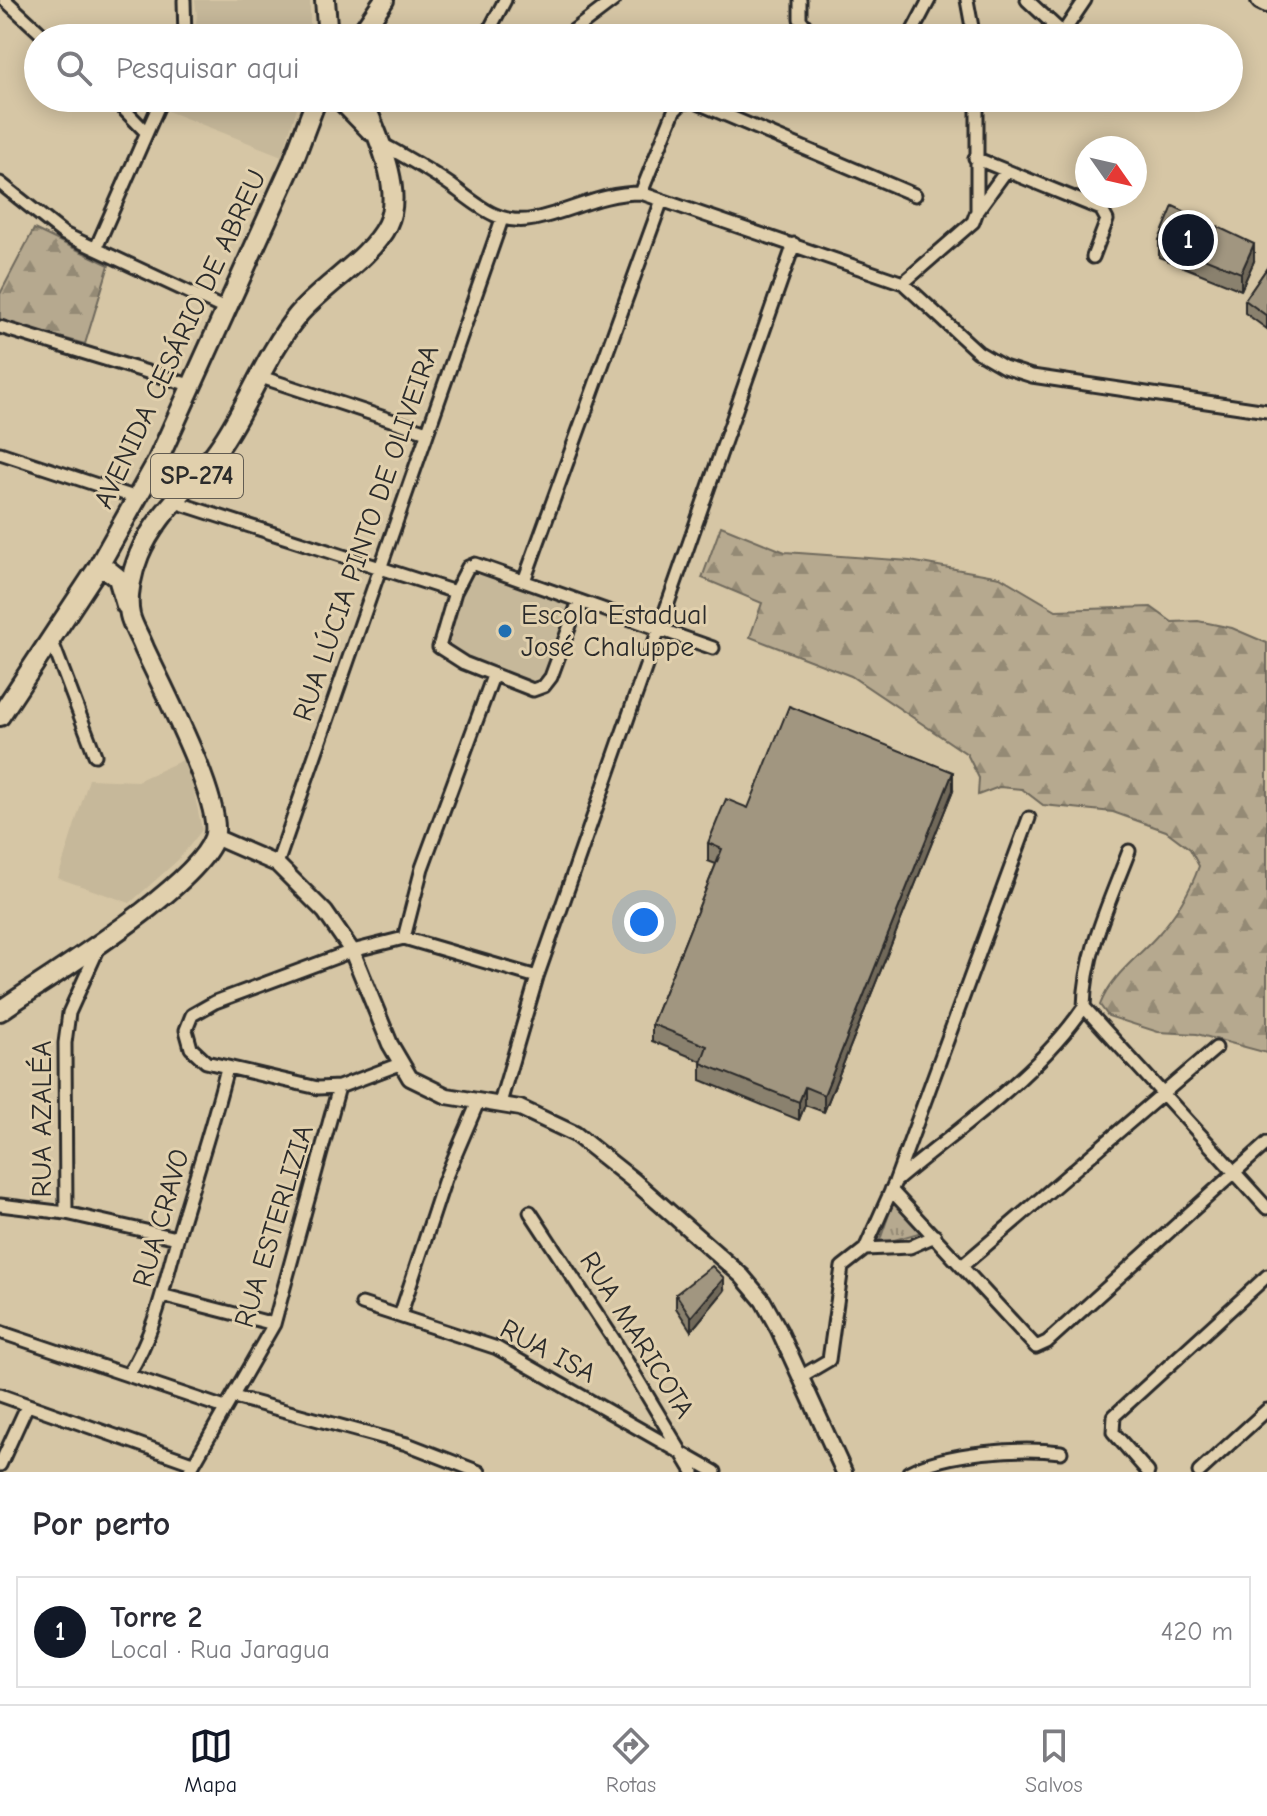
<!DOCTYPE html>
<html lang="pt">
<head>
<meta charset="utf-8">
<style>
	body { margin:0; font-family:"Comic Neue",sans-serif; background:#f2f2f3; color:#2b2b33 }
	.compass { position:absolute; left:1075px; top:136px; width:72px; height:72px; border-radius:50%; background:#fff; box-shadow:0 4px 20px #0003; rotate:124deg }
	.you { position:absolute; left:644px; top:922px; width:28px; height:28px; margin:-20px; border:6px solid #fff; border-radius:50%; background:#1a73e8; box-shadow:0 0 0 12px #1a73e833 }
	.badge { display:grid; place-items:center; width:52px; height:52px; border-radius:50%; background:#111827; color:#fff; font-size:26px; font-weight:700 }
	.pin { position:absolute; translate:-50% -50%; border:4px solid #fff; box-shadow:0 2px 8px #0006 }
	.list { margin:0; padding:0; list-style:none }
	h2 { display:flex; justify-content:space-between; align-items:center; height:104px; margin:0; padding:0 32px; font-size:34px }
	h2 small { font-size:26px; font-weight:400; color:#7c7c81 }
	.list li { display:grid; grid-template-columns:52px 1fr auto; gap:24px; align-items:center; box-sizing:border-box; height:112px; margin:0 16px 16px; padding:0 16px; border:2px solid #e1e1e2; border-radius:0px }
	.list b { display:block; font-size:30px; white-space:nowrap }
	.list p { margin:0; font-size:26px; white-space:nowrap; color:#7c7c81 }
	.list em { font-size:26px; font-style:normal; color:#7c7c81 }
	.icon { flex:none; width:44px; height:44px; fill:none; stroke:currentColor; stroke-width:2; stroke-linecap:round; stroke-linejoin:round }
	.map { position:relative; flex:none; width:1267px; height:1472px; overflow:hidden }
	.search { position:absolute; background:#fff; box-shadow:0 4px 20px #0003; left:24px; right:24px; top:24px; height:88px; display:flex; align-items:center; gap:20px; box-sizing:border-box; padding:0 28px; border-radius:44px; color:#7c7c81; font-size:30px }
	.sheet { height:232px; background:#fff }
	nav { display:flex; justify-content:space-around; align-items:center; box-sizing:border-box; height:112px; border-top:2px solid #e1e1e2; background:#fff; font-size:22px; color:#7c7c81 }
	nav a { display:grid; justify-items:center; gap:4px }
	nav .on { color:#111827 }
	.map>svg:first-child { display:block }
	.built { fill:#c6b89a }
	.grass { fill:url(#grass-tufts); stroke:#706a5d; stroke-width:2 }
	.forest { fill:url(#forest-firs); stroke:#706a5d; stroke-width:2 }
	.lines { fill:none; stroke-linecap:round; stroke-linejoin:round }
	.minor-casing { stroke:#2b2b2b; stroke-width:17 }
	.tertiary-casing { stroke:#2b2b2b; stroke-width:20 }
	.primary-casing { stroke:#2b2b2b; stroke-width:24 }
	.minor { stroke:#e1d0ad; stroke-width:11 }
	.tertiary { stroke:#e1d0ad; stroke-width:14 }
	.primary { stroke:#e1d0ad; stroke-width:18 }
	.wall { fill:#8a816e; stroke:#2b2b2b; stroke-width:2 }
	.shaded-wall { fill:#71695a; stroke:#2b2b2b; stroke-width:2 }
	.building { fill:#a19680; stroke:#2b2b2b; stroke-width:2 }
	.poi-dot { fill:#1f6fb2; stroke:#e1d0ad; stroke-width:3 }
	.labels { text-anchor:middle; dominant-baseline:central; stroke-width:6; stroke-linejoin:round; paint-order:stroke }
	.shield { fill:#e1d0ad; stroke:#625c52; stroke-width:2 }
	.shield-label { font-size:26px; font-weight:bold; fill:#2b2b2b }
	.street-label { font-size:28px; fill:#2b2b2b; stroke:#e1d0ad }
	.poi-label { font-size:28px; fill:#2b2b2b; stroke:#e1d0ad; text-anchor:start }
</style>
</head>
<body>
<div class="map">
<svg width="1267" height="1472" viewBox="0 0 1267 1472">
	<defs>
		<pattern id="grass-tufts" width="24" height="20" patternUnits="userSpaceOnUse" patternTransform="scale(2)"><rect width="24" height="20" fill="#b6a98f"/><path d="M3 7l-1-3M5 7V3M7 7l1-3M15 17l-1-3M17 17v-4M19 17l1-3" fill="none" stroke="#948a75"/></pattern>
		<pattern id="forest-firs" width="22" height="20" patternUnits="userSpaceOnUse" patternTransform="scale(2)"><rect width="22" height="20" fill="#b6a98f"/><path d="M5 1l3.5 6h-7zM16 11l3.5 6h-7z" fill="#948a75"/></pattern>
	</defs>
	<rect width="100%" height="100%" fill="#d6c6a5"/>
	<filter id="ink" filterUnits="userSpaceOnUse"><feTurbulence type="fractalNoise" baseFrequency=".0125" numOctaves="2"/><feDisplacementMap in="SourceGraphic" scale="16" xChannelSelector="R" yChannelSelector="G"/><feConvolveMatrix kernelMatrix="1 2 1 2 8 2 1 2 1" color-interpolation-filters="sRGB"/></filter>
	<g filter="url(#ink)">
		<path class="built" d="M195,0h115v38h-116l3,-22z
			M171,98h129l-18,58 -117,-46z
			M473,569l97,36 -25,71 -19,6 -66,-26 -13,-11 5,-28z
			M187,758l15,72 -24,30 -48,43 -72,-25 31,-99 48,2z"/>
		<path class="grass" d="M895,1197l34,33 -45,13 -4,-3z"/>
		<path class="forest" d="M34,229l75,36 -24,79 -85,-23v-27z
			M721,526l64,26 125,9 90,16 56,33 95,-3 21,15 26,-1 34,7 35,15v410l-70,-19 -39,-2 -50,-16 -8,-11c11,-29 35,-45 56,-68 18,-20 34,-45 43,-71l-9,-17 -24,-18 -53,-19 -70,-7 -21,-16 -23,-2 -21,8 1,-17 -12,-24 -116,-78 -101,-39 12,-34 -60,-25z"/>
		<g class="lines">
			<g class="minor-casing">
				<path id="minor" d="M5,0l41,38
					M184,0l1,38
					M800,0v19l15,19
					M967,0l7,38
					M1027,0l41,38
					M1062,34l23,-34
					M485,38l20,-38
					M564,38l50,-38
					M909,38l20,-38
					M1040,38l13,-11
					M113,98l33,34
					M384,145c23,13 47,26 68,41 27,20 47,40 82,33 39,-8 65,-26 107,-26l262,90 75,69 26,15 28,9 235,35
					M975,158l126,51 6,11 -14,37
					M0,183l64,51 161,75
					M641,193l33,-82 8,-8 11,-2 222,94
					M977,211l29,-40
					M96,248l66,-150
					M903,283l70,-61 4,-11v-113
					M0,327l193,59
					M261,377l166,55
					M0,453l137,45
					M175,502l280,90
					M524,581l138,-381
					M579,601l-28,76 -7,9 -11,4 -69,-27 -25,-16 16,-55 13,-25 7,-3 238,84
					M51,639l44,116
					M1129,851c-19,50 -44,101 -45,156l183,201
					M277,864l225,-645
					M404,938l18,-70 71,-192
					M400,1064l-61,23 -21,1 -112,-26 -15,-14 -5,-18 6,-15 23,-13 137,-51 52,-13 133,39
					M500,1103l37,-126 257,-733
					M897,1180c62,-52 142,-106 187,-173
					M891,1190l145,157 11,-5 220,-199
					M0,1205l66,8 111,25
					M530,1212l84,128 79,132
					M66,1213l-1,-170 4,-30 29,-64
					M865,1249l45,-2 25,-11
					M962,1266l254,-218
					M165,1296l109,28
					M362,1304l135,44 218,124
					M400,1316l45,-137 33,-77
					M0,1332l225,76
					M128,1375c28,-45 36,-90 50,-139 16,-56 35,-111 49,-168
					M800,1377l29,-17 13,-93 23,-18 30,-67 134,-364
					M0,1395l192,68
					M234,1397l173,47 72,28
					M0,1465l27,-59
					M189,1472l85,-148 65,-237
					M909,1472c38,-20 110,-25 152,-20
					M1148,1472l-35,-40 1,-16 153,-140
					M1199,1472l68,-62"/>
			</g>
			<g class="tertiary-casing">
				<path id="tertiary" d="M215,837l62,27 48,48 27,39 38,93 20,34 37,18 73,12 55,26 58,46 109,96 21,25 16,29 65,142"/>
			</g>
			<g class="primary-casing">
				<path id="primary" d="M325,0l3,38
					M1261,0l6,3
					M358,38l26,-38
					M339,98l32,33
					M97,570h11l10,8 8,27
					M0,716l97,-147 60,-107 135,-298 25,-66
					M0,1011c47,-33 197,-124 214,-173 11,-32 -54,-155 -70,-190 -4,-11 -12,-23 -14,-33 -4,-18 2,-43 9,-60 16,-40 54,-71 79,-106 30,-42 47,-94 80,-134 24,-29 73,-57 89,-90 18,-36 -12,-94 -25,-127"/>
			</g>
			<use href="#minor" class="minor"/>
			<use href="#tertiary" class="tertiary"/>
			<use href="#primary" class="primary"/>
		</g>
		<path class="wall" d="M1159,240l95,21 -13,29 -82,-33z
			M1267,268v61l-22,-16v-13z
			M953,790l-129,322 -19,-7 -6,15 -98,-40v-19l-49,-20v-17l64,-160 -8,-3v-18l40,-35z
			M724,1291l-33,40 -15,-23v-14z"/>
		<path class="shaded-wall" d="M1254,244v17l-13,29v-17z
			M953,772v18l-129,322v-17z
			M805,1087v18l-6,15v-18z
			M724,1278v13l-33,40v-14z"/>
		<path class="building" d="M1173,206l81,38 -13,29 -82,-33z
			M1267,268v48l-22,-16z
			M789,706l164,66 -129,323 -19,-8 -6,15 -98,-39 6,-17 -55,-22 70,-175 -14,-6 18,-44 22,9z
			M712,1266l12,12 -33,39 -15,-23z"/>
	</g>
	<circle class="poi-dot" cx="505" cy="631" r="8"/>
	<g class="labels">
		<rect class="shield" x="151" y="454" width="92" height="44" rx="6"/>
		<g class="shield-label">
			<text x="197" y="476">SP-274</text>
		</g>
		<g class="street-label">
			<text transform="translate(180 339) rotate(-65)">AVENIDA CESÁRIO DE ABREU</text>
			<text transform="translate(366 533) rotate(-71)">RUA LÚCIA PINTO DE OLIVEIRA</text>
			<text transform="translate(42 1119) rotate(-90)">RUA AZALÉA</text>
			<text transform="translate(161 1218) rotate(-74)">RUA CRAVO</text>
			<text transform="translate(274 1226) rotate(-73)">RUA ESTERLIZIA</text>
			<text transform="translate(637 1335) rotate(58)">RUA MARICOTA</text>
			<text transform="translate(548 1351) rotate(28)">RUA ISA</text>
		</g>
		<g class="poi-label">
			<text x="521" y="615">Escola Estadual<tspan x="521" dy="32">José Chaluppe</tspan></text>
		</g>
	</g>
</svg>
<svg class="compass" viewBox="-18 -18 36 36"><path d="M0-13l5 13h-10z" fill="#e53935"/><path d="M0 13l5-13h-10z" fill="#7c7c81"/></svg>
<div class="you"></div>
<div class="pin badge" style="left:1188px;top:240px">1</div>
<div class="search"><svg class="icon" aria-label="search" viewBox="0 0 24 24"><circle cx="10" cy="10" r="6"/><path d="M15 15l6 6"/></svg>Pesquisar aqui</div>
</div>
<section class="sheet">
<h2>Por perto<small></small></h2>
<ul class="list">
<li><span class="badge">1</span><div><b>Torre 2</b><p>Local · Rua Jaragua</p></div><em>420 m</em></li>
</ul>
</section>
<nav>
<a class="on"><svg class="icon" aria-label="map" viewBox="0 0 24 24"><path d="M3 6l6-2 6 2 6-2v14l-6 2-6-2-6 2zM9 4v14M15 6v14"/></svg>Mapa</a>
<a><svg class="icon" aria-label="directions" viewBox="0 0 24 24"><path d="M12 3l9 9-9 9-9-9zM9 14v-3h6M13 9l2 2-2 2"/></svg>Rotas</a>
<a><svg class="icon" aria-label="saved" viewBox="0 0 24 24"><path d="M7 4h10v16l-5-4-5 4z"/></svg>Salvos</a>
</nav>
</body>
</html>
